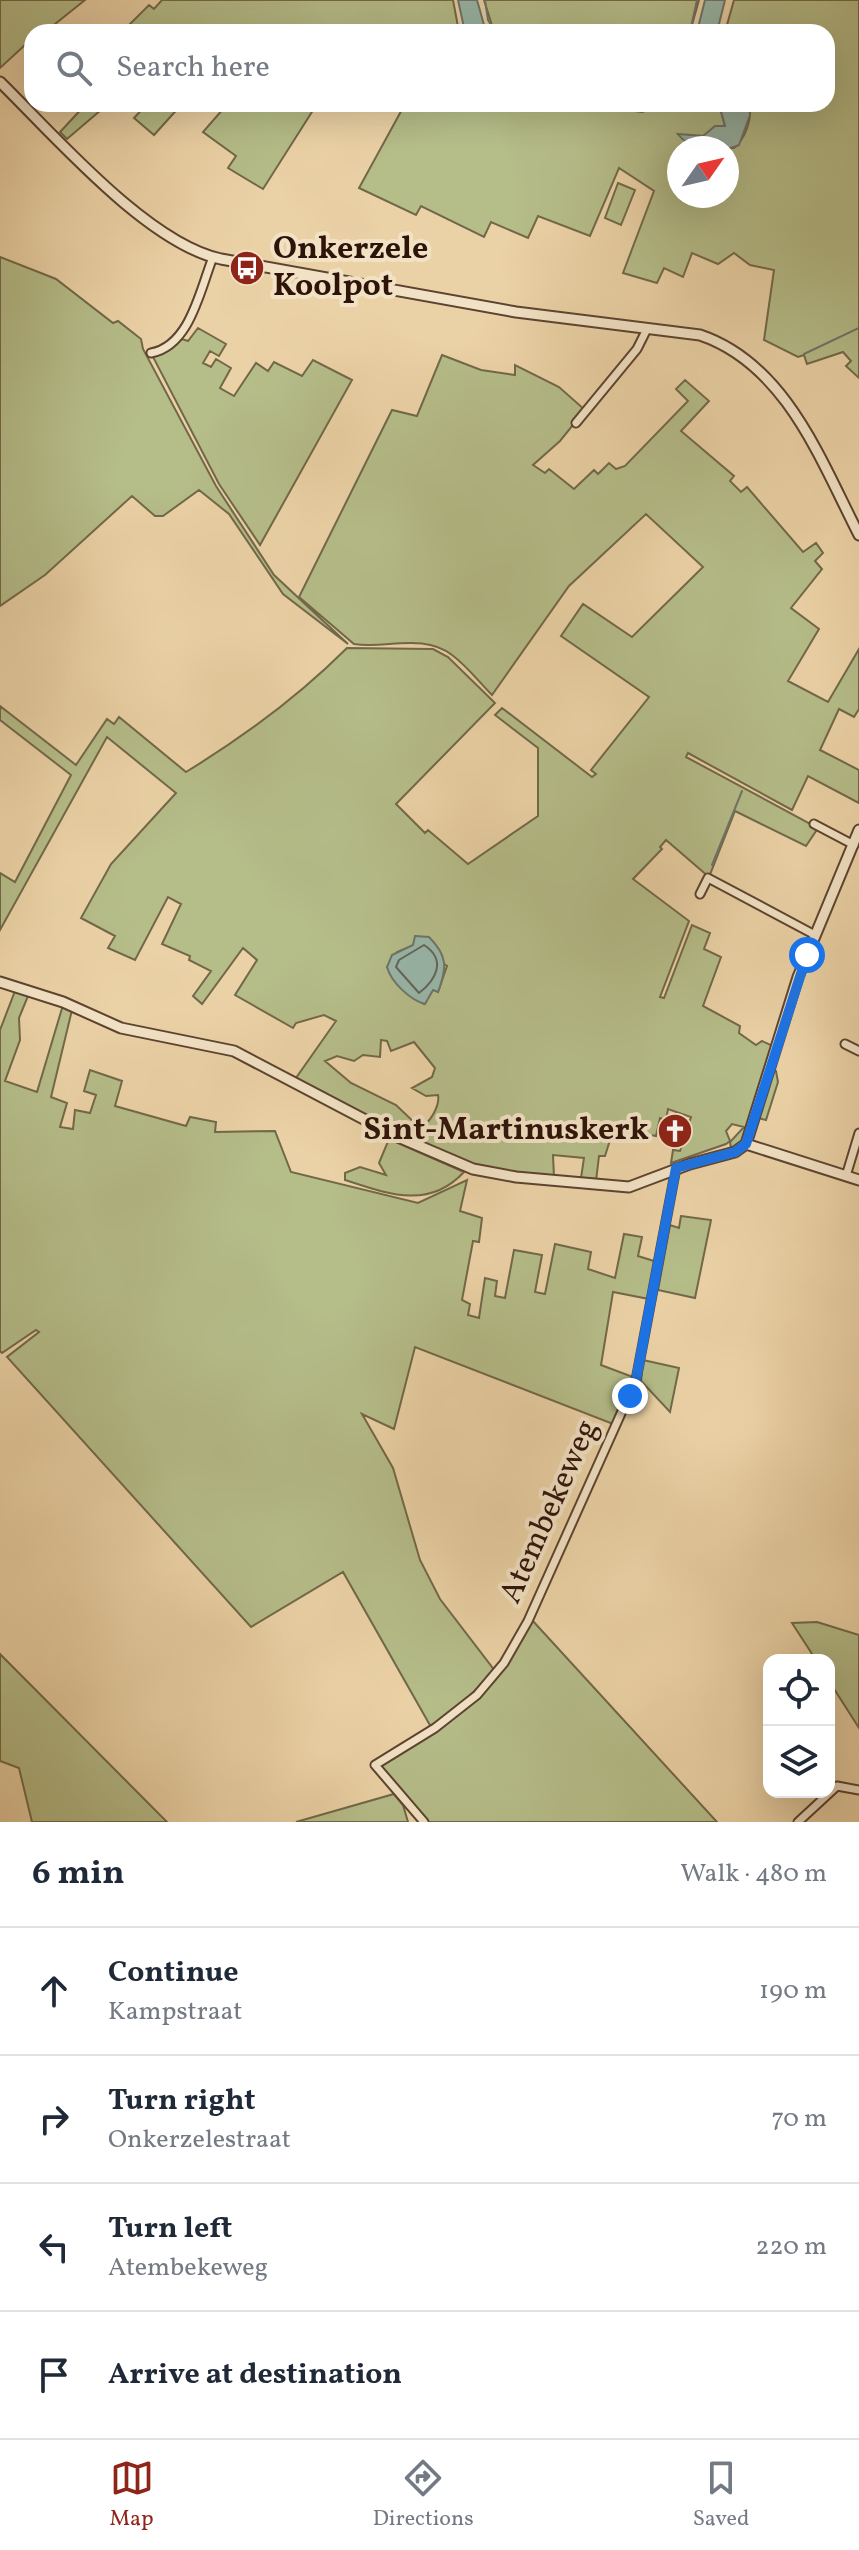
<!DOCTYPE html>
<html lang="en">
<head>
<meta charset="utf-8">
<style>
	body { margin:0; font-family:Vollkorn,serif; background:#f6f6f7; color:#1f2937 }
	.controls { position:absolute; right:24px; bottom:24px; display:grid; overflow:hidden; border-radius:16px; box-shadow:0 8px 32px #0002 }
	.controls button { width:72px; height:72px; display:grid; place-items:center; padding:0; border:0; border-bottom:2px solid #e0e1e3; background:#fff; color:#1f2937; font:40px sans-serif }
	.compass { position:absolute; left:667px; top:136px; width:72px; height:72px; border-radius:50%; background:#fff; box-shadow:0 8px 32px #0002; rotate:56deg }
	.stop { position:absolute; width:24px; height:24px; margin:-18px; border:6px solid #1a73e8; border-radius:50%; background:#fff }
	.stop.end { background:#1a73e8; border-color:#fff; box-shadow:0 2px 8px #0008 }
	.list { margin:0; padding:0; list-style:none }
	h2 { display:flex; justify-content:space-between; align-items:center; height:104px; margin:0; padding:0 32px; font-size:34px }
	h2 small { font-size:26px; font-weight:400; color:#747a83 }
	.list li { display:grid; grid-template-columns:52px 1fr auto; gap:24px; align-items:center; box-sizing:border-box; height:128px; padding:0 32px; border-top:2px solid #e0e1e3 }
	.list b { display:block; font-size:30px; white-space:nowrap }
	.list p { margin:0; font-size:26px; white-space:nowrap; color:#747a83 }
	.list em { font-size:26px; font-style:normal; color:#747a83 }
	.icon { flex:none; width:44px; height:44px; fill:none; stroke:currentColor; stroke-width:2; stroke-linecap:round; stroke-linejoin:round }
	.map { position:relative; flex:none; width:859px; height:1822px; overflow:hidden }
	.search { position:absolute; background:#fff; box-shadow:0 8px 32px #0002; left:24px; right:24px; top:24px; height:88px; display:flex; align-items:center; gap:20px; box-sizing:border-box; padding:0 28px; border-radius:24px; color:#747a83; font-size:30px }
	.sheet { height:616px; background:#fff }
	nav { display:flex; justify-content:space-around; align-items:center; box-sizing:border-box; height:112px; border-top:2px solid #e0e1e3; background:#fff; font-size:22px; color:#747a83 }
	nav a { display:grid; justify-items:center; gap:4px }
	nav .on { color:#8f2418 }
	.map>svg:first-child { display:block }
	.green { fill:#b5bd89; stroke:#726849; stroke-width:2; fill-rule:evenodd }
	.water { fill:#98b7aa; stroke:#6e756a; stroke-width:2 }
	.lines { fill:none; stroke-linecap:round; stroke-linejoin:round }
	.shore { stroke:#63655a; stroke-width:2 }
	.stream { stroke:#6e756a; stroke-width:2 }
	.minor-casing { stroke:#5d4330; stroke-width:11 }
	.tertiary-casing { stroke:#5d4330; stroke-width:13 }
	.minor { stroke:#f2e2c5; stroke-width:7 }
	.tertiary { stroke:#f2e2c5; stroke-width:9 }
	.route { stroke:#1a73e8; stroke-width:10 }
	.labels { text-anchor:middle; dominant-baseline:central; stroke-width:8; stroke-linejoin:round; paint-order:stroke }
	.poi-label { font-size:32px; font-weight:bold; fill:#2e1309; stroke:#f2e2c5; text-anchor:start }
	.street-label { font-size:32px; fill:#2e1309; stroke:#f2e2c5 }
</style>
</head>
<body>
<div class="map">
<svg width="859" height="1822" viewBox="0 0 859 1822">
	<rect width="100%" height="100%" fill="#ebd2a6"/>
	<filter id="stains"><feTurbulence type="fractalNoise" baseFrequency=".0025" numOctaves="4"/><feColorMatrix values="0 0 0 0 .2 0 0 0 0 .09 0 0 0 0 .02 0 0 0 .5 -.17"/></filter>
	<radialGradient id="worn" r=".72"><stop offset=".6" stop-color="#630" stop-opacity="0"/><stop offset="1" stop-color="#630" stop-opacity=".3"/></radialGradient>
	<path class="green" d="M0,0h85l-40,32h-13v12l-7,1 -25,23z
		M162,0h291l6,32h-337l27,-27 5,4z
		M484,0h215l-9,32h-196z
		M734,0h125v378l-13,-12 5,-5 -8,-9 -36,12 -3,-9 -6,2 -34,-17 10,-70 -24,-5 -16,-12 -16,11 -26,-11 -9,24 -19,-9 -7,15 -34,-10 31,-82 -35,-23 -29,68 -52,-20 -10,22 -37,-16 -7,15 -63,-31 -5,9 -57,-27 46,-84h175l62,8 29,-8h48l6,22 -22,10 -24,-1 18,13h-18v48h48v-48h7c11,-9 19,-30 15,-44h78v-72h-102z
		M86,104h22l-41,35 -7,-7z
		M147,104h35l-28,31 -20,-17z
		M221,104h96l-54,85 -35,-21 8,-12 -33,-24 21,-24z
		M618,183l17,7 -14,35 -16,-7z
		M0,257l56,22 57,44 5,-2 23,18 2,10 73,137 58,89 74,69 -65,-50 -54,-80 -30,-24 -36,26h-8l-23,-20 -87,79 -45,31z
		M198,328l28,16 -7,12 -9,-5 -7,12 8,4 5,-8 15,9 -11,20 14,8 22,-33 12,8 6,-9 28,14 11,-16 39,20 -92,165 -41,-61 -67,-129 30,-16 6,2z
		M442,355l39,15 34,5v-10l44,22 26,23 -25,31 -27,24 12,8 4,-4 25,20 20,-19 4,4 11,-11 7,6 9,-3 63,-65 -12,-12 9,-9 24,21 -28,30 53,45 -4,5 11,11 6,-5 56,65 13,-9 7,10 -8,8 7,8 -31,39 28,21 -31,52 40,21 31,-53v60l-5,8 -15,-8 -19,41 39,20v33l-51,-27 -16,34 -104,-57 -2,4 132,71 -12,18 -71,-35 -26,66 -43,-37 -6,7 2,2 -29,30 56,42 -29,76 4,1 28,-73 18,8 -6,16 17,8 -18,49 37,20 -1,7 17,12 6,-4 11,5 -5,19 8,6 2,11 -12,38 -8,-2 -9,26 -18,4 -1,-6 14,-15 -12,-3 -6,7 4,10 -4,3 -55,19 2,-13 7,1 11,-34 -23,-8 -2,11 -6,-2 -4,18 -19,-4 -26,5 -6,19h-6l-3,25 -15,-3 3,-20 -31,-3 1,22 -69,-7 -111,-48 -78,-44 40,-57 -12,-6 -28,8 -3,5 -58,-33 22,-35 -14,-12 -41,56 -9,-8 18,-25 -22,-11 1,-4 -28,-12 19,-40 -13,-7 -33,63 -27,-12 7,-12 -34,-18 30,-54 65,-71 -69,-56 -107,193v-57l15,9 56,-107 -71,-55v-14l76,59 31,-46 7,5 5,-7 67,55c59,-36 113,-76 161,-124l86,1 15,8 47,46 -99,101 29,29 3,-3 40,34 70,-48v-68l-43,-33 7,-7 90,69 4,-3 -5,-4 58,-73 -88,-61 22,-32 49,33 71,-70 -57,-53 -77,72 -77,109c-13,-13 -25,-29 -40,-40 -29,-22 -66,-6 -98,-11l-55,-47 93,-187 25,6zM414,945l33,21 -9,26 -5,-3 -9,15 -23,-18 -14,-19 10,-15zM381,1040l6,1 4,10 23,-9 21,26 -3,9 -20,11 14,8 12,-1c2,10 -8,30 -19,32l-23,-22 -45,-22 -26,-22 12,-5 17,5 9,-6 17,2z
		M15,991l13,5 -9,22 1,22 -15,41 32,11 26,-87 9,5 -21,87 16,6 -7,24 13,2 2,-19 15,3 6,-18 -12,-4 6,-21 32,11 -7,25 71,20 4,-9 26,5 -1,10 60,-1 16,41 127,31 49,-23 -7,31 22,7 -3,24 -6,-1 -11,59 8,4 -2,11 11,3 6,-40 12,3 -2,15 10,2 9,-48 28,5 -7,37 10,2 10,-50 36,8 -3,17 27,9 9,-44 18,3 -4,19 19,6 -8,37 -36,-7 -12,73 32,12 -20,47 -198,-77 -21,82 -32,-15 31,54 27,92 20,39 55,72 -39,38 -25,18 -88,-155 -92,55 -244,-270 32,-25 -3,-2 -34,23 -2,-2v-321z
		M389,1139l75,33c-35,38 -76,22 -119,8v-7l15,-6 26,8 -7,-12z
		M681,1216l30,4 -16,78 -37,-8 12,-65 9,3z
		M643,1360l36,8 -9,44 -29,-31z
		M532,1620l185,202h-288l-47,-51 -2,-7c40,-25 85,-47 116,-85 14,-18 25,-39 36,-59z
		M817,1622l42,13v93l-30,-47v-21h-13l-24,-37z
		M0,1654l167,168h-135l-13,-54 -19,-7z
		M394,1794l9,11 5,17h-112z"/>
	<path class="water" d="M458,0h19l9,32h-21z
		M705,0h20l-8,32h-20z
		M719,104h30l1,11 -11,30c-17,8 -49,6 -61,-11l25,2 12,-10h10z
		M415,936l14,1c19,19 18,31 9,55l-5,-2 -8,14c-15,-4 -34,-22 -38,-37l5,-12 21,-10z"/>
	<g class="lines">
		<path class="shore" d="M424,945c23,15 12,35 -5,48l-23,-26 3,-7z"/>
		<path class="stream" d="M485,0l3,20 7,12
			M690,32l7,-32
			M804,354l55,-26
			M712,865l30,-74"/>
		<g class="minor-casing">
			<path id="minor" d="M151,353c39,-7 49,-63 62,-96
				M576,423l61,-74 10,-20
				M814,824l40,21
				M700,894l8,-16 107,57
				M845,1044l14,7
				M846,1176l13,-43
				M424,1822l-49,-57 60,-37 42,-33 27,-32 24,-42 108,-241 40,-212
				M798,1822l39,-36 22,4"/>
		</g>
		<g class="tertiary-casing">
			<path id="tertiary" d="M0,82c54,53 148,162 221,177l295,53 184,23c86,29 121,126 159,200
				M0,982l63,20 58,26 113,23 162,85 77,33 43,8 113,10 61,-23 45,-12 11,-8
				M746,1144l52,-167 61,-147
				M746,1144l113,36"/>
		</g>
		<use href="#minor" class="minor"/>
		<use href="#tertiary" class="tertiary"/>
	</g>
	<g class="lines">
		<path class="route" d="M630,1396l6,-16 40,-212 59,-16 11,-8 61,-189"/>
	</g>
	<defs>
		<g id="bus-disc" transform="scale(1.8)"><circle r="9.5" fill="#8f2418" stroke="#f2e2c5"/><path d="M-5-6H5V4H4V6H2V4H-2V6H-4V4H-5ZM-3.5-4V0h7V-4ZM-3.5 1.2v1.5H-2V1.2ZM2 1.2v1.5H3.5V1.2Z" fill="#fff"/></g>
		<g id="church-disc" transform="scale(1.8)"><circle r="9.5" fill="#8f2418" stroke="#f2e2c5"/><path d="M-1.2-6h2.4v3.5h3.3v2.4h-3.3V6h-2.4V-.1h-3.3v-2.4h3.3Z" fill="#fff"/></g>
	</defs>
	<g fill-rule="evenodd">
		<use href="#bus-disc" x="247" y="268"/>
		<use href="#church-disc" x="675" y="1131"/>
	</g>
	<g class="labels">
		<g class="poi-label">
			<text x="273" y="250">Onkerzele<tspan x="273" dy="37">Koolpot</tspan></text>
			<text x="649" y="1131" text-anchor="end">Sint-Martinuskerk</text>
		</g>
		<g class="street-label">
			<text transform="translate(550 1512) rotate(-66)">Atembekeweg</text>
		</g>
	</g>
	<rect width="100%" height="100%" filter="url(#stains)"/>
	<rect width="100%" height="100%" fill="url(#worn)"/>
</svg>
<div class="controls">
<button><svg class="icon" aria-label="locate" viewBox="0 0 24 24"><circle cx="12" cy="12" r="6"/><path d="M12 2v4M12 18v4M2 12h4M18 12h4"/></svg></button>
<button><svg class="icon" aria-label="layers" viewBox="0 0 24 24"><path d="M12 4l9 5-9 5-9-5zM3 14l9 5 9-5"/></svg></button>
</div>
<svg class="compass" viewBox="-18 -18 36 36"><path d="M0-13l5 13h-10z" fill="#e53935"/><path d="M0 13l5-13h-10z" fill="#747a83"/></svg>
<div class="stop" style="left:807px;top:955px"></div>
<div class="stop end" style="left:630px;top:1396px"></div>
<div class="search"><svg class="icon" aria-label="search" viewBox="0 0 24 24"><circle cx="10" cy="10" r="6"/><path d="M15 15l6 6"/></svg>Search here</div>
</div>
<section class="sheet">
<h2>6 min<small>Walk · 480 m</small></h2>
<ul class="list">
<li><svg class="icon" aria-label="ahead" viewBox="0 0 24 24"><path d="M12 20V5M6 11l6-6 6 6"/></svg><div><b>Continue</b><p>Kampstraat</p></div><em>190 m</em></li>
<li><svg class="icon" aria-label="right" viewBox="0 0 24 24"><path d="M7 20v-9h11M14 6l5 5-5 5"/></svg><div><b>Turn right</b><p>Onkerzelestraat</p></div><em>70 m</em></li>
<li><svg class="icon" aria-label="left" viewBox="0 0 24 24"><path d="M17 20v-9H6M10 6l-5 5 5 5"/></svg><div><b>Turn left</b><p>Atembekeweg</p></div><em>220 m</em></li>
<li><svg class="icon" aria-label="arrive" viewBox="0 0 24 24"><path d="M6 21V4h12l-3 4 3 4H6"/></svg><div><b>Arrive at destination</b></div></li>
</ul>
</section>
<nav>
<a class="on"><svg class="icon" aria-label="map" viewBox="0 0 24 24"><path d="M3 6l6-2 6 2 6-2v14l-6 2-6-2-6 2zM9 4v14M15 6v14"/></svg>Map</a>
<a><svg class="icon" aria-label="directions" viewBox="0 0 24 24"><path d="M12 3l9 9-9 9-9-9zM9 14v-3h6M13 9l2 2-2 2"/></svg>Directions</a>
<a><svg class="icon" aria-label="saved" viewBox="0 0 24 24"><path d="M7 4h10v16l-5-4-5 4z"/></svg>Saved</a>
</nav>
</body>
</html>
